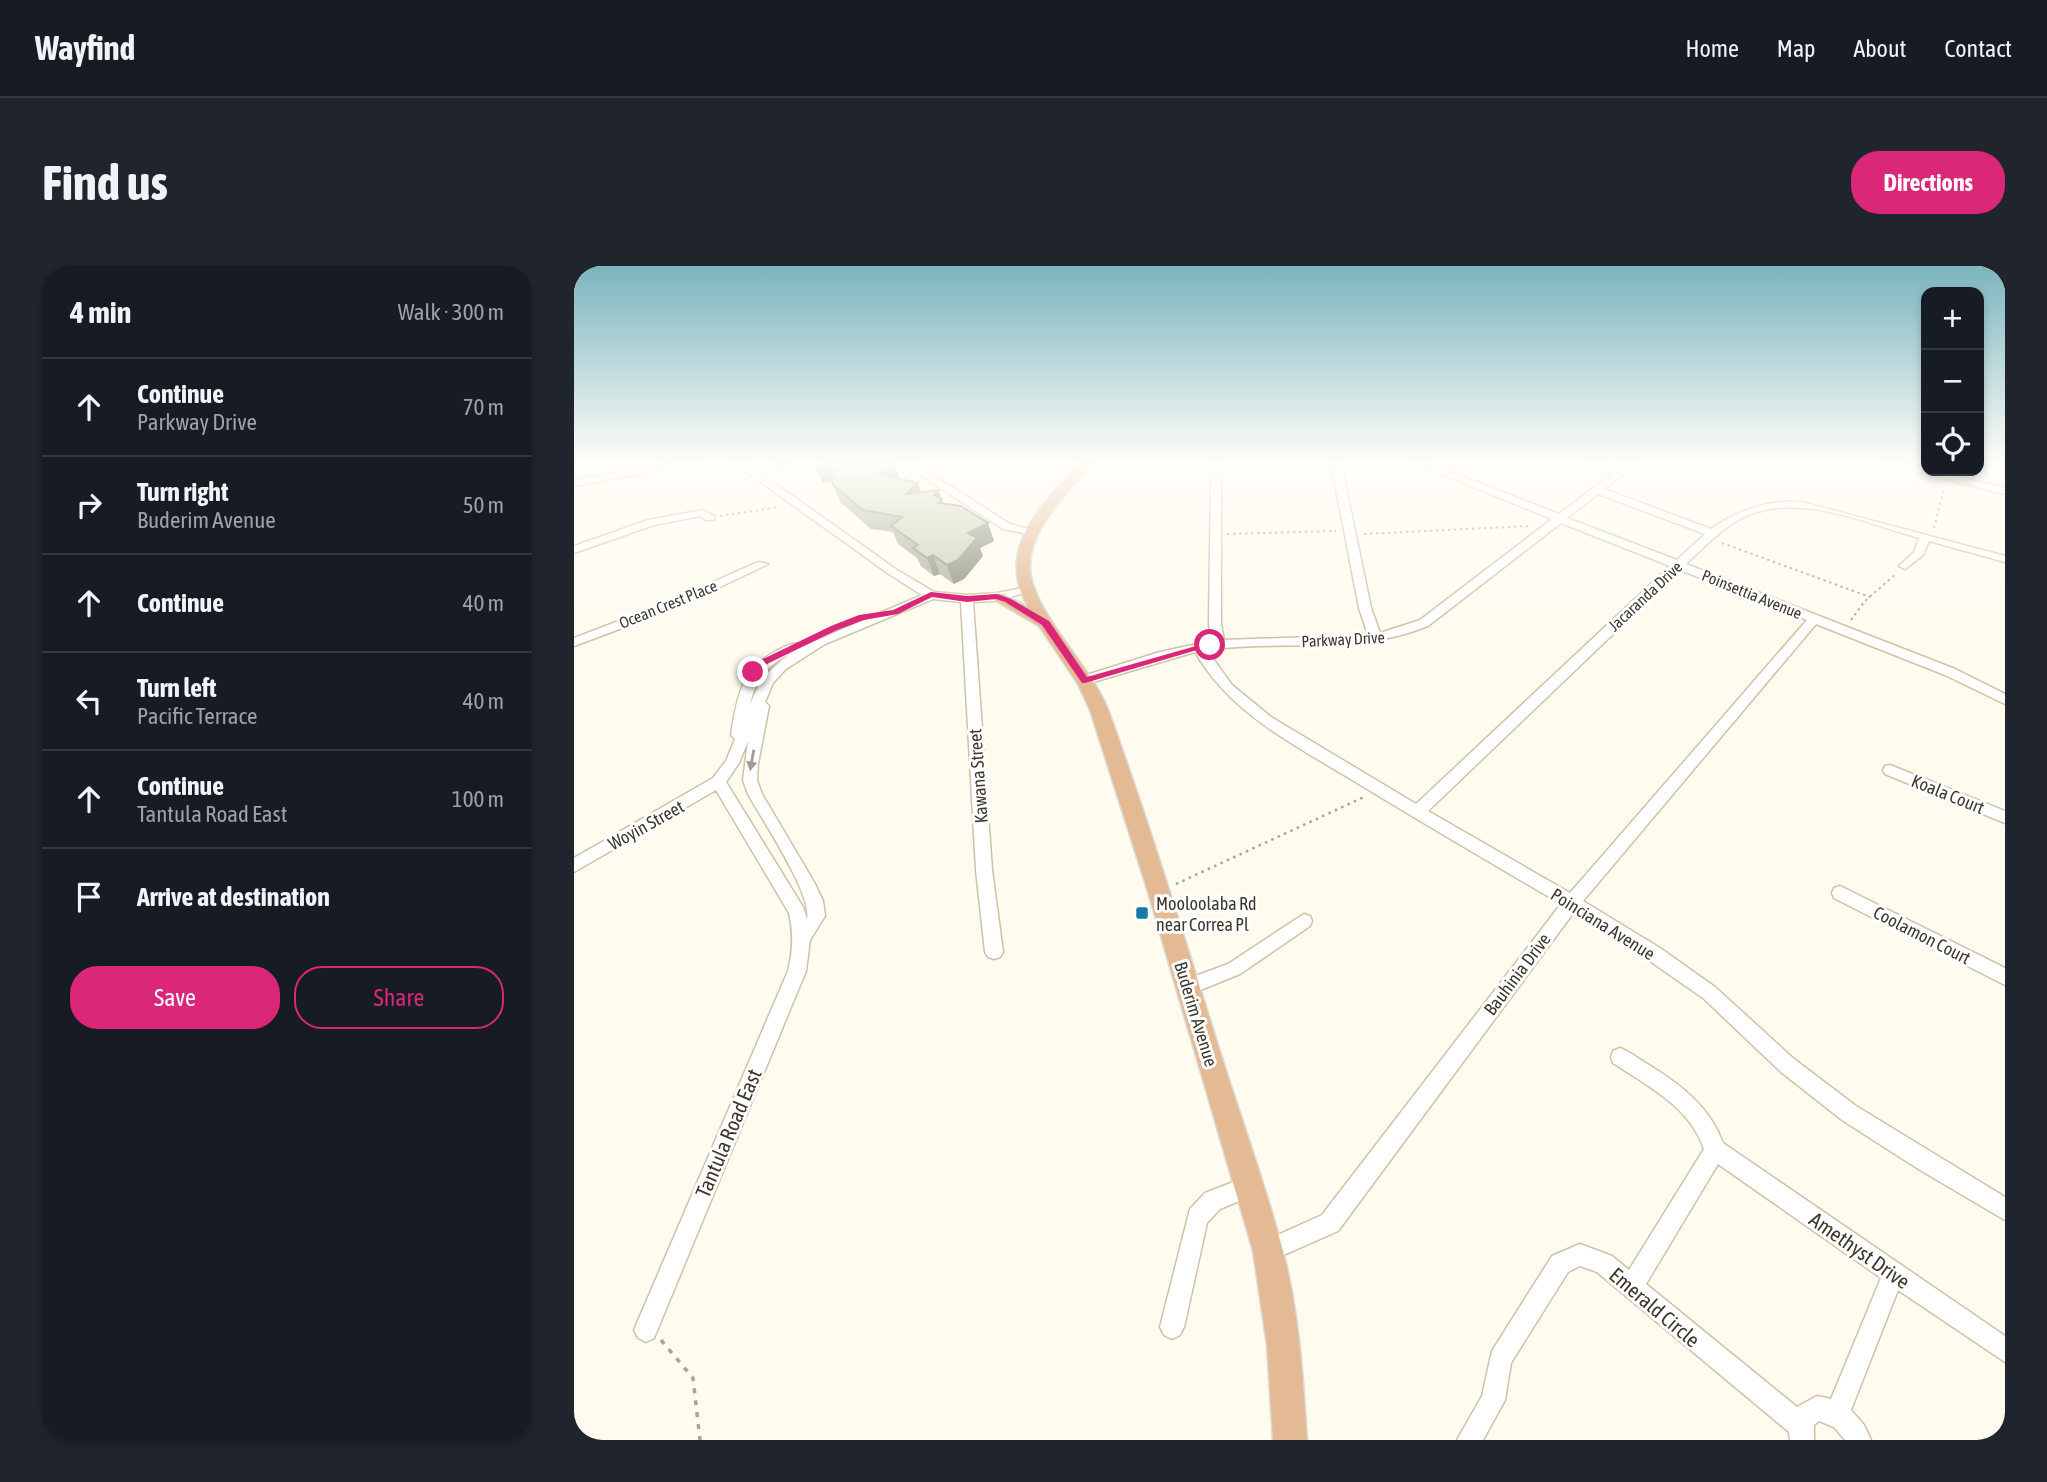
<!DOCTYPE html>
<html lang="en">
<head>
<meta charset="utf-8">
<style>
	body { margin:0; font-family:"Asap Condensed",sans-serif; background:#20242c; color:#f1f3f6 }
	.controls { position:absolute; right:21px; top:21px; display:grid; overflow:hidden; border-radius:14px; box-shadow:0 4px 10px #0003 }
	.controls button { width:63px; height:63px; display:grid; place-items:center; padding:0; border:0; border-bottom:2px solid #363941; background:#171b24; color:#f1f3f6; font:35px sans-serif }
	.stop { position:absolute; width:21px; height:21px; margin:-16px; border:5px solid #db2777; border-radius:50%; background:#fff }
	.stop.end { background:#db2777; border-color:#fff; box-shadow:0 2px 7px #0008 }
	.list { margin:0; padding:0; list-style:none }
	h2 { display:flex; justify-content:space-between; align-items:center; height:91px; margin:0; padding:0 28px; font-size:30px }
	h2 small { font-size:23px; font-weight:400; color:#9ea1a6 }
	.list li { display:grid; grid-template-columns:46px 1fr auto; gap:21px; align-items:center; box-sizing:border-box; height:98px; padding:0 28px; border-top:2px solid #363941 }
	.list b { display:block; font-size:26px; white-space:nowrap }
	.list p { margin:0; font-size:23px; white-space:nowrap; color:#9ea1a6 }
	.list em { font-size:23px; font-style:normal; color:#9ea1a6 }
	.actions { display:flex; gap:14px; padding:21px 28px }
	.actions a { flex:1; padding:16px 0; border:2px solid #db2777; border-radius:28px; text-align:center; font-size:24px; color:#db2777 }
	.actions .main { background:#db2777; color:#fff }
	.icon { flex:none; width:38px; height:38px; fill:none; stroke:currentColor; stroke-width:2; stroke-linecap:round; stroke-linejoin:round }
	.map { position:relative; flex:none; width:1431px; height:1174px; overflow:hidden; border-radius:28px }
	header { display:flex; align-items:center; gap:42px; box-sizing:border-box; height:98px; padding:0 35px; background:#171b24; border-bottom:2px solid #363941 }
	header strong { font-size:33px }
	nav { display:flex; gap:38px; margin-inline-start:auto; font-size:24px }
	.intro { display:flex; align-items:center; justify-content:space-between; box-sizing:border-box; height:168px; padding:0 42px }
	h1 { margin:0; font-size:49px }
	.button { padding:18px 32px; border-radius:28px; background:#db2777; color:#fff; font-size:24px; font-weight:700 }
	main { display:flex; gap:42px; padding:0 42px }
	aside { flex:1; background:#171b24; border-radius:28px; box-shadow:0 4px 10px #0003 }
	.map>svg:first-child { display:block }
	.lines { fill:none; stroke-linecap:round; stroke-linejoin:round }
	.minor-casing { stroke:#cec3a7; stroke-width:3 }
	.major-casing { stroke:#dcdbd9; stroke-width:3 }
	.path-far2 { stroke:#a8a498; stroke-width:2; stroke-dasharray:2.5 3.5; stroke-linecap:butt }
	.path-far1 { stroke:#a8a498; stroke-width:2.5; stroke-dasharray:2.5 4.5; stroke-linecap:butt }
	.path { stroke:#a8a498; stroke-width:3.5; stroke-dasharray:5 7; stroke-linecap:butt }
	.minor { fill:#fff; fill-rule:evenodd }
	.major { fill:#e4ba94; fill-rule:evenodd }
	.wall { fill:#adb49a }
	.shaded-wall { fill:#8d927d }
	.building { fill:#c9d1b3; stroke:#8d927d; stroke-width:2 }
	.oneway { fill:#9e9c96 }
	.route { fill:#db2777 }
	.poi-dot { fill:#1579a5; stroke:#fff; stroke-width:2.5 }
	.labels { text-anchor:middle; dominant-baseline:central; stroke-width:6; stroke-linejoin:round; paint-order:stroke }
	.far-street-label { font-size:16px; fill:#3d392d; stroke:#fff }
	.street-label { font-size:18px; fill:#3d392d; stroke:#fff }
	.poi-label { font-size:18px; fill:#3d392d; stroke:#fff; text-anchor:start }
	.near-street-label { font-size:21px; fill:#3d392d; stroke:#fff }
</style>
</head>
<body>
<header>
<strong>Wayfind</strong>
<nav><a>Home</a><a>Map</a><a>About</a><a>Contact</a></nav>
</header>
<div class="intro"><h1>Find us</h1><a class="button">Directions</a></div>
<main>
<aside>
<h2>4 min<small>Walk · 300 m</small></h2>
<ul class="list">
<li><svg class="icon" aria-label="ahead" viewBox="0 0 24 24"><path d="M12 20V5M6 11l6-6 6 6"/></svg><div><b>Continue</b><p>Parkway Drive</p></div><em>70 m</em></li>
<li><svg class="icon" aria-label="right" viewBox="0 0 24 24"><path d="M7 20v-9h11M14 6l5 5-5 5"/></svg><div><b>Turn right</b><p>Buderim Avenue</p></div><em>50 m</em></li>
<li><svg class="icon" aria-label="ahead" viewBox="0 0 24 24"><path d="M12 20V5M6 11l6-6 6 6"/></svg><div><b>Continue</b></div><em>40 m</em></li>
<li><svg class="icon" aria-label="left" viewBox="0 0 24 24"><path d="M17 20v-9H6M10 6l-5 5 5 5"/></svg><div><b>Turn left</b><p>Pacific Terrace</p></div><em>40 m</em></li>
<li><svg class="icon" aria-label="ahead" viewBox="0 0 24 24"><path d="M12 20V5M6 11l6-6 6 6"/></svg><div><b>Continue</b><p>Tantula Road East</p></div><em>100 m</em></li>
<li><svg class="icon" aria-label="arrive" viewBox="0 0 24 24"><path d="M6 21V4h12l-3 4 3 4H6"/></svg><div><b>Arrive at destination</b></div></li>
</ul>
<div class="actions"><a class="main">Save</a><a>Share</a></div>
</aside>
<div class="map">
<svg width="1431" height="1174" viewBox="0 0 1431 1174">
	<rect width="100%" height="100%" fill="#fffbef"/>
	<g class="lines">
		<g class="minor-casing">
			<path id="minor" d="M99,197h26l-125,23v-6z
				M160,197h12l151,107 37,22 33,3 30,-2 31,-6 6,3 -37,11 -24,1 19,268 11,82 -3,5 -6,2 -6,-2 -3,-5 -9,-82 -15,-268 -28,-3 -108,45 -39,25 -13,14 -8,19 4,4 -11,58 -1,16 5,14 52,88 9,19 2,15 -15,24 -4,31 -152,367 -8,4 -8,-4 -4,-8 154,-359c5,-20 6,-37 1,-58l-73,-123 -142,82v-14l139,-80 13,-17 9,-22 -4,-4 1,-7c6,-36 12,-61 46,-78 8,-4 13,-7 21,-6l2,3 121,-52 -33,-21zM214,389l-26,23 -12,26c6,-25 15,-37 38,-49zM174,475l-5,39 5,14c13,24 65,101 59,125l-4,-12 -77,-125 13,-19z
				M328,197h12l96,61 28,8 -5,3 -30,-6z
				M637,197h10v161l3,16 144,-5 -9,-27 -28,-145h10l30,145 9,25 40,-13 132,-101 -138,-56h14l131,51 53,-40 -26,-11h15l16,6 9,-6h11l-33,26 107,40c29,-20 56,-29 91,-27l203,54v6l-76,-21 -6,14 -18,14 -6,-3 15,-14 5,-14c-54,-15 -125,-48 -179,-19 -21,12 -37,29 -54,45l269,105 50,25v10l-60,-29 -129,-51 -233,277 77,47 55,39 79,72 62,47 149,91v23l-85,-50 -78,-50 -61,-48 -78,-74 -56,-39 -73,-47 -236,319 -70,31 -8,-3 -3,-8 3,-8 62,-28 239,-311c-68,-40 -135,-79 -202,-120 -60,-37 -127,-68 -164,-132l-105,31h-10v-6l80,-25 51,-11 -2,-17zM1024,228l107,40 -28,26 -110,-42zM987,257l109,43 -254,238 -145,-87 -39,-32 -25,-35c76,-11 147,6 221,-24zM1106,304l127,50 -237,273 -142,-82z
				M1310,197h18l103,25v6z
				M129,244l11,6v4h-8l-5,-4 -47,9 -80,28v-7l74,-26z
				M184,296l10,2 -92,44 -102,38v-8l94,-36z
				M1316,499l115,46v12l-120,-49 -2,-4 2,-4z
				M1266,620l165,82v17l-171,-87 -2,-5 2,-5z
				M730,648l6,2 2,5 -2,5 -70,48 -52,21 -6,-2 -3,-6 3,-6 46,-17z
				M1046,782c10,4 19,11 29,17 32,20 60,41 74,78l282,193v26l-107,-72 -47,120 13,15 7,15h-26l-11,-13 -15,-6 -5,4v15h-24l-1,-8 -192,-160 -17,-6 -12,6 -57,91 -6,37 -22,40h-26l25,-44 10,-45 60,-95 28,-12 32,12 17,14 75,-121c-14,-42 -56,-63 -91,-86l-2,-6 2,-6zM1144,898l163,114 -50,121 -14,-3 -20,11 -151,-123z
				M675,910l7,4 4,7 -4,7 -36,15 -13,14 -23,104 -4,8 -8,4 -8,-4 -4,-8 30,-118 15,-16z"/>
		</g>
		<g class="major-casing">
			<path id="major" d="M505,197h13c-22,30 -61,62 -62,102 -1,45 63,102 79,147 39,108 73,218 107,327 22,71 48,141 67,212 16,61 20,126 24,189h-34l-6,-95 -14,-94 -105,-359 -58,-182 -12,-26 -39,-58 -50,-29 2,-3h12l25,13c-34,-60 14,-101 51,-144z"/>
		</g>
		<path class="path-far2" d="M146,250l60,-9
			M1360,262l10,-41
			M653,268l109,-3
			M790,268l165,-8
			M1148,277l148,54
			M1277,354l14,-19 32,-28"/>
		<path class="path-far1" d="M602,618l188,-87"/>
		<path class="path" d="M87,1074l32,38 7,62"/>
		<use href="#minor" class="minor"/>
		<use href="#major" class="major"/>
	</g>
	<path class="wall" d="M240,199l86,14 22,13 16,-2 6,14 50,37 -14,7 3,8 -19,23 -10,5 -14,-10 -6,2 -13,-10 -4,-8 -19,-14 -5,-12 -22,-3 -31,-27 -8,-18v-2l-9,1z"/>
	<path class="shaded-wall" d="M201,197h19l-17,3z
		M254,197h5l7,17 -17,3 -9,-18z
		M320,197l7,18 -22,-7z
		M344,217l7,18 -19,-7z
		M364,224l11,27 -4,4 -11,-26z
		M414,257l6,18 -14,7 3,8 -19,23 -10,5 -7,-19 21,-32z
		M359,289l7,19 -6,2 -7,-18z"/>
	<path class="building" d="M258,197h62l-15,11 39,9 -12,11 32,-4 -4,5 8,4 -4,4 23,3 27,17 -20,10 9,5 -19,22 -11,5 -14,-10 -6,3 -14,-10 5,-3 -27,-19 11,-9 -39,-7 -31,-26z"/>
	<defs><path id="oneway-solid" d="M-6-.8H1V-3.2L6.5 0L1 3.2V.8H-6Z" transform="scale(1.75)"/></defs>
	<use class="oneway" href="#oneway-solid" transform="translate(178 494) rotate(100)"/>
	<linearGradient id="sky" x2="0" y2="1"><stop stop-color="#7bb4be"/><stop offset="0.54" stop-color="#fffdf8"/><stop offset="1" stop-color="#fffdf8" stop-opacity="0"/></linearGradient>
	<rect width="1431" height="362" fill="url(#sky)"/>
	<path class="route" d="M357,326l36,4 30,-2 14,5 38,22 38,56 123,-35 4,3 -129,38h-3l-40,-58 -37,-23 -9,-3 -29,3 -35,-5 -34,17 -34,6 -27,10 -70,34 -10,10 -8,-2 12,-12 70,-34 28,-11 34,-5z"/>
	<rect class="poi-dot" x="561" y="640" width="14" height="14" rx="3.5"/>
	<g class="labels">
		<g class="far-street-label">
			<text transform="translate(1178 328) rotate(22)">Poinsettia Avenue</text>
			<text transform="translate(1071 330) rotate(-43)">Jacaranda Drive</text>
			<text transform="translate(94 338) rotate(-22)">Ocean Crest Place</text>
			<text transform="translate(769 373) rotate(-3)">Parkway Drive</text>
		</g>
		<g class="street-label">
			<text transform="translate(404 510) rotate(-94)">Kawana Street</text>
			<text transform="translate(1374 528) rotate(22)">Koala Court</text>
			<text transform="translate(72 559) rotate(-29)">Woyin Street</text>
			<text transform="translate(1029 658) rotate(32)">Poinciana Avenue</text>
			<text transform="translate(1348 669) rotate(27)">Coolamon Court</text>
			<text transform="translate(943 708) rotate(-53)">Bauhinia Drive</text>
			<text transform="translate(622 748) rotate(73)">Buderim Avenue</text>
		</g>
		<g class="poi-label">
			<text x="582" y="637">Mooloolaba Rd<tspan x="582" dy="21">near Correa Pl</tspan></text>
		</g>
		<g class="near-street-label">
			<text transform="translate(154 867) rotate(-67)">Tantula Road East</text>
			<text transform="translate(1286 984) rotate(35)">Amethyst Drive</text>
			<text transform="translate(1081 1041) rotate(40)">Emerald Circle</text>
		</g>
	</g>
</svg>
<div class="controls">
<button>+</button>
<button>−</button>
<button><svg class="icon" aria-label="locate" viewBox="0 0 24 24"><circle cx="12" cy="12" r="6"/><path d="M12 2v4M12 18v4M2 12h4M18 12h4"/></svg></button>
</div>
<div class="stop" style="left:636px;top:379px"></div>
<div class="stop end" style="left:179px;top:406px"></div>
</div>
</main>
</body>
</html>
